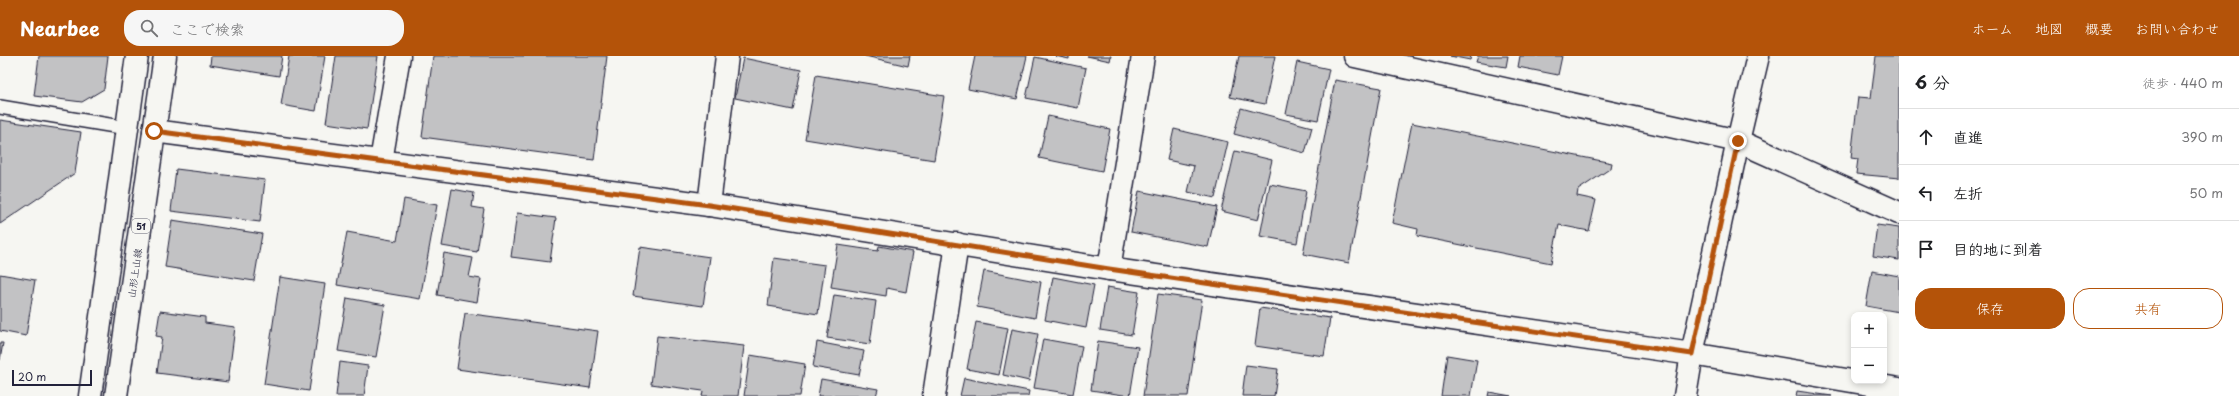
<!DOCTYPE html>
<html lang="ja">
<head>
<meta charset="utf-8">
<style>
	body { margin:0; font-family:"Playpen Sans","Klee One",sans-serif; background:#f6f6f6; color:#202124 }
	.controls { position:absolute; right:12px; bottom:12px; display:grid; overflow:hidden; border-radius:8px; box-shadow:0 2px 6px #0003 }
	.controls button { width:36px; height:36px; display:grid; place-items:center; padding:0; border:0; border-bottom:1px solid #e0e0e0; background:#fff; color:#202124; font:20px sans-serif }
	.scale { position:absolute; left:12px; bottom:10px; width:80px; box-sizing:border-box; padding-left:4px; border:2px solid #22223b; border-top:0; font-size:11px; line-height:14px; white-space:nowrap; color:#22223b; -webkit-text-stroke:3px #f6f6f2; paint-order:stroke }
	.stop { position:absolute; width:12px; height:12px; margin:-9px; border:3px solid #b45309; border-radius:50%; background:#fff }
	.stop.end { background:#b45309; border-color:#fff; box-shadow:0 1px 4px #0008 }
	.list { margin:0; padding:0; list-style:none }
	h2 { display:flex; justify-content:space-between; align-items:center; height:52px; margin:0; padding:0 16px; font-size:17px }
	h2 small { font-size:13px; font-weight:400; color:#757577 }
	.list li { display:grid; grid-template-columns:26px 1fr auto; gap:12px; align-items:center; box-sizing:border-box; height:56px; padding:0 16px; border-top:1px solid #e0e0e0 }
	.list b { display:block; font-size:15px; white-space:nowrap }
	.list em { font-size:13px; font-style:normal; color:#757577 }
	.actions { display:flex; gap:8px; padding:12px 16px }
	.actions a { flex:1; padding:9px 0; border:1px solid #b45309; border-radius:16px; text-align:center; font-size:14px; color:#b45309 }
	.actions .main { background:#b45309; color:#fff }
	.icon { flex:none; width:22px; height:22px; fill:none; stroke:currentColor; stroke-width:2; stroke-linecap:round; stroke-linejoin:round }
	.map { position:relative; flex:none; width:1899px; height:340px; overflow:hidden }
	header { display:flex; align-items:center; gap:24px; box-sizing:border-box; height:56px; padding:0 20px; background:#b45309; color:#fff }
	header strong { font-size:19px }
	nav { display:flex; gap:22px; margin-inline-start:auto; font-size:14px }
	.search { width:280px; height:36px; background:#f6f6f6; display:flex; align-items:center; gap:10px; box-sizing:border-box; padding:0 14px; border-radius:16px; color:#757577; font-size:15px }
	main { display:flex }
	aside { flex:1; background:#fff }
	.map>svg:first-child { display:block }
	.building { fill:#c2c2c4; stroke:#22223b }
	.lines { fill:none; stroke-linecap:round; stroke-linejoin:round }
	.service-casing { stroke:#22223b; stroke-width:16 }
	.minor-casing { stroke:#22223b; stroke-width:25 }
	.tertiary-casing { stroke:#22223b; stroke-width:25 }
	.primary-casing { stroke:#22223b; stroke-width:25 }
	.service { stroke:#f6f6f2; stroke-width:13 }
	.minor { stroke:#f6f6f2; stroke-width:22 }
	.tertiary { stroke:#f6f6f2; stroke-width:22 }
	.primary { stroke:#f6f6f2; stroke-width:22 }
	.route { stroke:#b45309; stroke-width:5 }
	.labels { text-anchor:middle; dominant-baseline:central; stroke-width:4; stroke-linejoin:round; paint-order:stroke }
	.shield { fill:#f6f6f2; stroke:#626272; stroke-width:1 }
	.shield-label { font-size:9px; font-weight:bold; fill:#22223b }
	.street-label { font-size:10px; fill:#22223b; stroke:#f6f6f2 }
</style>
</head>
<body>
<header>
<strong>Nearbee</strong>
<div class="search"><svg class="icon" aria-label="search" viewBox="0 0 24 24"><circle cx="10" cy="10" r="6"/><path d="M15 15l6 6"/></svg>ここで検索</div>
<nav><a>ホーム</a><a>地図</a><a>概要</a><a>お問い合わせ</a></nav>
</header>
<main>
<div class="map">
<svg width="1899" height="340" viewBox="0 0 1899 340">
	<rect width="100%" height="100%" fill="#f6f6f2"/>
	<filter id="ink" filterUnits="userSpaceOnUse"><feTurbulence type="fractalNoise" baseFrequency=".025" numOctaves="2"/><feDisplacementMap in="SourceGraphic" scale="8" xChannelSelector="R" yChannelSelector="G"/><feConvolveMatrix kernelMatrix="1 2 1 2 8 2 1 2 1" color-interpolation-filters="sRGB"/></filter>
	<g filter="url(#ink)">
		<path class="building" d="M39,0h69l-4,33 -22,13 -48,-6z
			M211,0h71l-3,20 -69,-11z
			M289,0h36l-9,55 -35,-6z
			M336,0h42l-11,73 -41,-6z
			M433,0h174l-13,104 -172,-23z
			M865,0h45l-2,10z
			M975,0h52l-10,43 -49,-10z
			M1055,0h14v3z
			M1087,0h24l-1,5z
			M1239,0h36l-10,48 -35,-7z
			M1450,0h21l-1,4z
			M1478,0h30l-2,11 -30,-5z
			M1520,0h42l-4,19 -40,-8z
			M1876,0h23v122l-43,-4 2,-15 -7,-1 7,-61 13,1z
			M1035,1l51,11 -8,40 -52,-10z
			M743,2l58,12 -8,40 -58,-12z
			M1297,6l32,7 -11,51 -32,-6z
			M816,19l128,21 -10,64 -129,-21z
			M1335,24l46,8 -32,175 -46,-9z
			M1241,52l71,19 -7,26 -71,-19z
			M1048,60l62,13 -8,42 -63,-13z
			M0,64l81,12 -6,41 -75,51z
			M1412,67l200,40 -1,5 -33,22 -1,6 19,4 -7,31 -30,-6 -8,38 -134,-27 1,-7 -26,-6z
			M1174,73l54,13 -13,56 -27,-6 6,-26 -27,-6z
			M1235,95l37,9 -14,60 -37,-9z
			M176,113l89,11 -5,42 -89,-11z
			M1270,128l36,7 -9,52 -37,-7z
			M452,133l22,4 -2,14 12,2 -7,43 -35,-6z
			M1139,135l78,16 -9,40 -77,-15z
			M404,143l33,6 -17,94 -83,-14 10,-53 50,9z
			M517,157l39,5 -6,44 -39,-5z
			M172,164l90,14 -8,47 -89,-14z
			M1877,169l22,3v32l-26,-4z
			M838,189l40,6 1,-5 34,6 -7,40 -19,-4 -1,8 -55,-9z
			M640,191l70,10 -7,49 -70,-10z
			M444,197l29,5 -4,19 12,2 -4,23 -40,-7z
			M774,202l51,7 -7,49 -50,-8z
			M984,215l57,11 -6,36 -58,-11z
			M1872,215l27,5v36l-33,-6z
			M0,218l35,6 -9,56 -26,-5z
			M280,221l45,7 -16,107 -45,-7z
			M1053,221l41,8 -8,43 -41,-8z
			M1107,231l32,5 -7,43 -32,-5z
			M1158,238l44,6 -14,96h-45z
			M834,239l42,6 -6,43 -43,-6z
			M347,242l38,7 -9,52 -38,-6z
			M1260,252l70,10 -6,38 -69,-10z
			M160,255l45,6v6l30,4 -7,55 -71,-9 5,-36 -6,-1z
			M465,257l133,18 -8,57 -133,-19z
			M976,266l32,6 -9,47 -32,-6z
			M1012,273l26,5 -9,47 -26,-6z
			M657,280l87,10 -6,50h-36l1,-5 -52,-7z
			M1043,283l39,7 -9,48 -39,-6z
			M1098,285l40,6 -8,49 -39,-6z
			M817,286l47,9 -5,24 -46,-8z
			M0,287h3l-3,17z
			M750,299l55,9 -5,32h-56z
			M1447,299l30,5 -6,36h-30z
			M340,306l28,4 -4,30h-28z
			M1246,309l32,4 -4,27h-32z
			M964,322l65,13 -1,5h-68z
			M821,323l57,10 -2,7h-58z
			M1797,335l35,5h-36z
			M1489,336l22,4h-23z"/>
		<g class="lines">
			<g class="service-casing">
				<path id="service" d="M0,51l127,21"/>
			</g>
			<g class="minor-casing">
				<path id="minor" d="M1355,0l383,85 161,72
					M381,105l18,-105
					M709,149l18,-149
					M1109,213l34,-213
					M934,340l23,-152
					M1685,340l7,-42"/>
			</g>
			<g class="tertiary-casing">
				<path id="tertiary" d="M154,75l555,74 400,64 583,85 207,35
					M1692,298l46,-213 20,-85"/>
			</g>
			<g class="primary-casing">
				<path id="primary" d="M90,340l47,-340
					M116,340l49,-340"/>
			</g>
			<use href="#service" class="service"/>
			<use href="#minor" class="minor"/>
			<use href="#tertiary" class="tertiary"/>
			<use href="#primary" class="primary"/>
		</g>
	</g>
	<g class="lines" filter="url(#ink)">
		<path class="route" d="M154,75l555,74 400,64 583,85 46,-213"/>
	</g>
	<g class="labels">
		<rect class="shield" x="132" y="163" width="18" height="14" rx="3"/>
		<g class="shield-label">
			<text x="141" y="170">51</text>
		</g>
		<g class="street-label">
			<text transform="translate(134 217) rotate(-82)">山形上山線</text>
		</g>
	</g>
</svg>
<div class="controls">
<button>+</button>
<button>−</button>
</div>
<div class="scale">20 m</div>
<div class="stop" style="left:154px;top:75px"></div>
<div class="stop end" style="left:1738px;top:85px"></div>
</div>
<aside>
<h2>6 分<small>徒歩 · 440 m</small></h2>
<ul class="list">
<li><svg class="icon" aria-label="ahead" viewBox="0 0 24 24"><path d="M12 20V5M6 11l6-6 6 6"/></svg><div><b>直進</b></div><em>390 m</em></li>
<li><svg class="icon" aria-label="left" viewBox="0 0 24 24"><path d="M17 20v-9H6M10 6l-5 5 5 5"/></svg><div><b>左折</b></div><em>50 m</em></li>
<li><svg class="icon" aria-label="arrive" viewBox="0 0 24 24"><path d="M6 21V4h12l-3 4 3 4H6"/></svg><div><b>目的地に到着</b></div></li>
</ul>
<div class="actions"><a class="main">保存</a><a>共有</a></div>
</aside>
</main>
</body>
</html>
